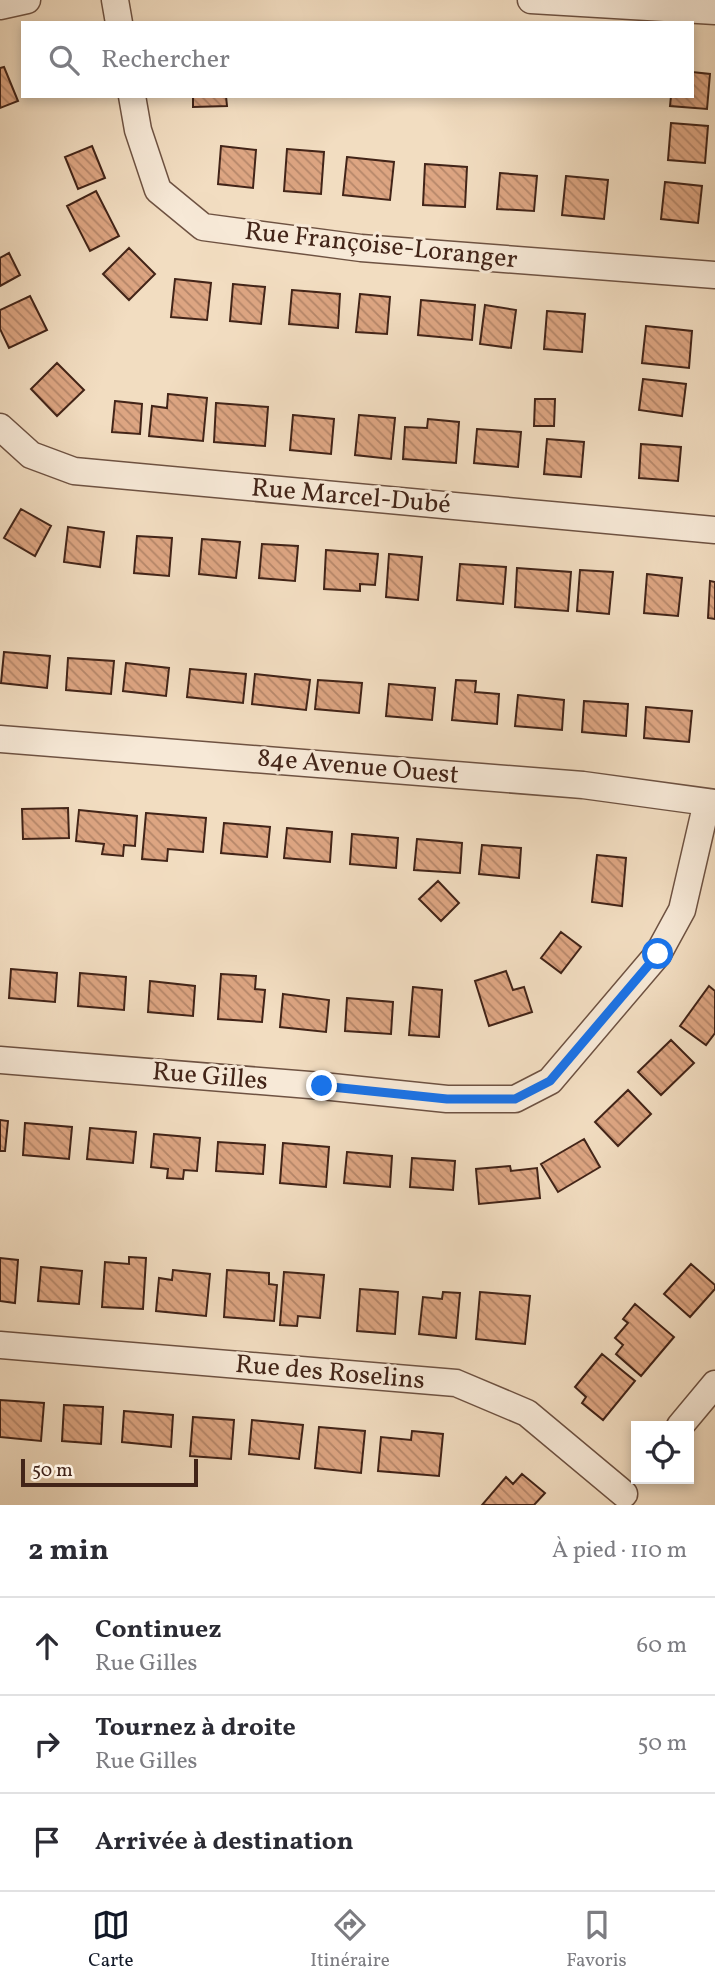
<!DOCTYPE html>
<html lang="fr">
<head>
<meta charset="utf-8">
<style>
	body { margin:0; font-family:Vollkorn,serif; background:#f7f7f7; color:#2b2b33 }
	.controls { position:absolute; right:21px; bottom:21px; display:grid; overflow:hidden; border-radius:0px; box-shadow:0 4px 10px #0003 }
	.controls button { width:63px; height:63px; display:grid; place-items:center; padding:0; border:0; border-bottom:2px solid #e1e1e2; background:#fff; color:#2b2b33; font:35px sans-serif }
	.scale { position:absolute; left:21px; bottom:18px; width:177px; box-sizing:border-box; padding-left:7px; border:4px solid #422418; border-top:0; font-size:19px; line-height:24px; white-space:nowrap; color:#422418; -webkit-text-stroke:5px #f7e9d7; paint-order:stroke }
	.stop { position:absolute; width:21px; height:21px; margin:-16px; border:5px solid #1a73e8; border-radius:50%; background:#fff }
	.stop.end { background:#1a73e8; border-color:#fff; box-shadow:0 2px 7px #0008 }
	.list { margin:0; padding:0; list-style:none }
	h2 { display:flex; justify-content:space-between; align-items:center; height:91px; margin:0; padding:0 28px; font-size:30px }
	h2 small { font-size:23px; font-weight:400; color:#7c7c81 }
	.list li { display:grid; grid-template-columns:46px 1fr auto; gap:21px; align-items:center; box-sizing:border-box; height:98px; padding:0 28px; border-top:2px solid #e1e1e2 }
	.list b { display:block; font-size:26px; white-space:nowrap }
	.list p { margin:0; font-size:23px; white-space:nowrap; color:#7c7c81 }
	.list em { font-size:23px; font-style:normal; color:#7c7c81 }
	.icon { flex:none; width:38px; height:38px; fill:none; stroke:currentColor; stroke-width:2; stroke-linecap:round; stroke-linejoin:round }
	.map { position:relative; flex:none; width:715px; height:1505px; overflow:hidden }
	.search { position:absolute; background:#fff; box-shadow:0 4px 10px #0003; left:21px; right:21px; top:21px; height:77px; display:flex; align-items:center; gap:18px; box-sizing:border-box; padding:0 24px; border-radius:0px; color:#7c7c81; font-size:26px }
	.sheet { height:385px; background:#fff }
	nav { display:flex; justify-content:space-around; align-items:center; box-sizing:border-box; height:98px; border-top:2px solid #e1e1e2; background:#fff; font-size:19px; color:#7c7c81 }
	nav a { display:grid; justify-items:center; gap:4px }
	nav .on { color:#111827 }
	.map>svg:first-child { display:block }
	.building { fill:url(#building-back-hatch); stroke:#422418; stroke-width:2 }
	.lines { fill:none; stroke-linecap:round; stroke-linejoin:round }
	.minor-casing { stroke:#6e5242; stroke-width:29 }
	.minor { stroke:#f7e9d7; stroke-width:26 }
	.route { stroke:#1a73e8; stroke-width:9 }
	.labels { text-anchor:middle; dominant-baseline:central; stroke-width:6; stroke-linejoin:round; paint-order:stroke }
	.street-label { font-size:26px; fill:#422418; stroke:#f7e9d7 }
</style>
</head>
<body>
<div class="map">
<svg width="715" height="1505" viewBox="0 0 715 1505">
	<defs>
		<pattern id="building-back-hatch" width="6" height="6" patternUnits="userSpaceOnUse" patternTransform="scale(1.75)"><rect width="6" height="6" fill="#dda582"/><path d="M-1 5l2 2M0 0l6 6M5-1l2 2" fill="none" stroke="#b58669"/></pattern>
	</defs>
	<rect width="100%" height="100%" fill="#f2ddc1"/>
	<filter id="stains"><feTurbulence type="fractalNoise" baseFrequency=".00286" numOctaves="4"/><feColorMatrix values="0 0 0 0 .2 0 0 0 0 .09 0 0 0 0 .02 0 0 0 .5 -.17"/></filter>
	<radialGradient id="worn" r=".72"><stop offset=".6" stop-color="#630" stop-opacity="0"/><stop offset="1" stop-color="#630" stop-opacity=".3"/></radialGradient>
	<path class="building" d="M4,67l14,34 -18,7v-40z
		M692,72l18,2 -3,35 -37,-3 1,-10h21z
		M193,96h33l1,10 -34,1z
		M671,123l37,3 -3,37 -37,-3z
		M92,146l13,32 -27,11 -13,-32z
		M221,146l35,4 -3,38 -35,-4z
		M287,149l37,3 -3,42 -37,-3z
		M347,157l47,5 -4,38 -47,-5z
		M425,164l42,3 -2,40 -42,-2z
		M500,173l37,3 -3,35 -37,-2z
		M566,176l42,4 -4,39 -42,-4z
		M665,182l37,4 -4,37 -37,-4z
		M96,191l23,45 -29,15 -23,-45z
		M129,248l26,26 -26,26 -26,-26z
		M9,253l11,22 -20,11v-28z
		M175,279l36,4 -4,37 -36,-3z
		M233,284l32,3 -4,37 -31,-3z
		M292,290l48,4 -2,34 -49,-4z
		M360,294l30,3 -3,37 -31,-2z
		M30,296l17,34 -38,18 -9,-19v-19z
		M421,300l54,5 -3,35 -54,-5z
		M485,305l31,5 -5,38 -31,-4z
		M547,311l38,3 -3,38 -38,-3z
		M646,326l46,5 -3,37 -47,-5z
		M57,363l27,27 -27,26 -26,-27z
		M643,379l43,5 -4,32 -43,-6z
		M168,394l39,4 -4,43 -54,-5 3,-30 15,2z
		M535,399h20l-1,27h-20z
		M115,401l27,3 -2,30 -28,-2z
		M216,403l52,4 -3,39 -51,-4z
		M293,415l41,4 -3,35 -41,-4z
		M359,415l36,3 -4,41 -36,-4z
		M428,419l31,3 -3,41 -53,-4 2,-32 22,1z
		M477,429l44,3 -3,35 -44,-4z
		M547,439l37,3 -3,35 -37,-3z
		M641,444l40,3 -3,34 -39,-3z
		M21,509l30,17 -16,30 -31,-18z
		M68,527l36,5 -4,35 -36,-5z
		M137,536l35,2 -3,38 -35,-3z
		M202,539l38,3 -4,36 -37,-4z
		M262,544l36,2 -3,35 -36,-3z
		M326,550l52,4 -3,31 -15,-1v7l-36,-2z
		M389,554l33,3 -4,43 -32,-3z
		M460,564l46,3 -3,37 -46,-4z
		M517,568l54,4 -3,39 -53,-4z
		M580,570l33,2 -4,42 -32,-3z
		M647,574l35,4 -4,38 -34,-3z
		M710,581l5,1v37l-7,-1z
		M4,652l46,4 -3,32 -46,-5z
		M68,658l46,3 -3,33 -45,-4z
		M126,663l43,5 -3,28 -43,-5z
		M190,669l56,5 -3,29 -56,-6z
		M255,674l55,6 -4,30 -54,-6z
		M318,680l44,3 -3,30 -44,-4z
		M456,680l20,1 -1,11 24,2 -2,30 -45,-4z
		M389,684l46,4 -3,32 -46,-4z
		M518,695l46,5 -2,30 -47,-4z
		M584,701l44,3 -2,32 -44,-4z
		M646,707l46,4 -3,31 -45,-4z
		M68,808l1,30 -46,1 -1,-30z
		M79,810l58,6 -2,30 -11,-1 -1,11 -21,-2 2,-10 -28,-3z
		M146,813l60,5 -3,34 -35,-3 -1,12 -25,-2z
		M224,823l46,4 -3,30 -46,-4z
		M287,828l45,4 -2,30 -46,-4z
		M352,834l46,4 -2,30 -46,-4z
		M417,839l45,4 -2,30 -46,-3z
		M482,845l39,3 -2,30 -40,-4z
		M597,855l29,3 -4,48 -30,-4z
		M438,881l21,22 -18,18 -22,-22z
		M561,932l20,15 -20,26 -20,-15z
		M11,969l46,4 -2,29 -46,-4z
		M506,971l7,19 11,-3 8,25 -43,14 -14,-45z
		M80,973l46,4 -2,33 -46,-4z
		M221,974l35,2 -1,13 10,1 -3,32 -44,-3z
		M150,981l45,5 -2,30 -45,-4z
		M709,986l6,5v42l-9,12 -26,-19z
		M413,987l29,3 -3,47 -30,-2z
		M283,994l46,6 -3,32 -46,-5z
		M347,998l46,4 -2,32 -46,-3z
		M671,1040l23,23 -33,32 -23,-23z
		M628,1090l23,24 -33,32 -23,-24z
		M0,1120l8,1 -3,30h-5z
		M25,1123l47,4 -3,32 -46,-4z
		M90,1128l46,4 -3,31 -46,-4z
		M154,1134l46,4 -3,33 -13,-1 -1,9 -16,-1 1,-9 -17,-2z
		M584,1139l16,28 -42,25 -17,-28z
		M218,1142l47,3 -2,29 -47,-3z
		M283,1143l46,4 -3,40 -46,-4z
		M347,1152l45,4 -2,31 -46,-4z
		M412,1158l43,3 -2,29 -43,-3z
		M510,1166l1,5 26,-3 3,30 -61,6 -3,-35z
		M129,1257l17,1 -3,51 -41,-2 3,-45 24,2z
		M0,1258l18,2 -3,43 -15,-2z
		M691,1264l24,21v4l-25,28 -26,-23z
		M41,1267l41,4 -3,33 -41,-3z
		M173,1270l37,4 -4,42 -50,-5 3,-33 13,2z
		M227,1270l42,3v11l8,1 -3,36 -50,-4z
		M284,1272l40,3 -4,43 -22,-2 -1,10 -17,-1z
		M360,1289l38,3 -3,42 -38,-3z
		M443,1292l17,1 -4,45 -37,-4 4,-37 19,2z
		M480,1292l50,4 -5,48 -49,-5z
		M635,1304l39,33 -33,39 -25,-22 7,-9 -8,-7 13,-15 -5,-4z
		M602,1354l33,27 -32,39 -21,-17 4,-6 -11,-10z
		M0,1400l44,3 -3,38 -41,-4z
		M64,1405l39,2 -2,37 -39,-3z
		M124,1411l49,4 -2,32 -49,-5z
		M193,1417l41,3 -3,39 -41,-3z
		M252,1420l51,5 -4,34 -50,-5z
		M319,1427l46,4 -4,42 -46,-5z
		M412,1431l31,3 -4,42 -61,-5 3,-34 30,3z
		M522,1474l23,19 -11,12h-52l24,-28 7,7z"/>
	<g class="lines">
		<g class="minor-casing">
			<path id="minor" d="M115,0l4,23
				M531,0l184,11
				M0,6l27,-6
				M132,96l6,34 20,60 45,37 158,21 354,27
				M0,427l31,28 43,16 641,59
				M0,739l583,46 132,18
				M0,1060l322,26 125,13h68l35,-18 108,-127 24,-44 25,-108
				M0,1345l456,38 71,30 97,81
				M680,1426l35,-42"/>
		</g>
		<use href="#minor" class="minor"/>
	</g>
	<g class="lines">
		<path class="route" d="M322,1086l125,13h68l35,-18 108,-127"/>
	</g>
	<g class="labels">
		<g class="street-label">
			<text transform="translate(381 246) rotate(6)">Rue Françoise-Loranger</text>
			<text transform="translate(351 497) rotate(5)">Rue Marcel-Dubé</text>
			<text transform="translate(358 767) rotate(5)">84e Avenue Ouest</text>
			<text transform="translate(210 1077) rotate(5)">Rue Gilles</text>
			<text transform="translate(330 1373) rotate(5)">Rue des Roselins</text>
		</g>
	</g>
	<rect width="100%" height="100%" filter="url(#stains)"/>
	<rect width="100%" height="100%" fill="url(#worn)"/>
</svg>
<div class="controls">
<button><svg class="icon" aria-label="locate" viewBox="0 0 24 24"><circle cx="12" cy="12" r="6"/><path d="M12 2v4M12 18v4M2 12h4M18 12h4"/></svg></button>
</div>
<div class="scale">50 m</div>
<div class="stop" style="left:658px;top:954px"></div>
<div class="stop end" style="left:322px;top:1086px"></div>
<div class="search"><svg class="icon" aria-label="search" viewBox="0 0 24 24"><circle cx="10" cy="10" r="6"/><path d="M15 15l6 6"/></svg>Rechercher</div>
</div>
<section class="sheet">
<h2>2 min<small>À pied · 110 m</small></h2>
<ul class="list">
<li><svg class="icon" aria-label="ahead" viewBox="0 0 24 24"><path d="M12 20V5M6 11l6-6 6 6"/></svg><div><b>Continuez</b><p>Rue Gilles</p></div><em>60 m</em></li>
<li><svg class="icon" aria-label="right" viewBox="0 0 24 24"><path d="M7 20v-9h11M14 6l5 5-5 5"/></svg><div><b>Tournez à droite</b><p>Rue Gilles</p></div><em>50 m</em></li>
<li><svg class="icon" aria-label="arrive" viewBox="0 0 24 24"><path d="M6 21V4h12l-3 4 3 4H6"/></svg><div><b>Arrivée à destination</b></div></li>
</ul>
</section>
<nav>
<a class="on"><svg class="icon" aria-label="map" viewBox="0 0 24 24"><path d="M3 6l6-2 6 2 6-2v14l-6 2-6-2-6 2zM9 4v14M15 6v14"/></svg>Carte</a>
<a><svg class="icon" aria-label="directions" viewBox="0 0 24 24"><path d="M12 3l9 9-9 9-9-9zM9 14v-3h6M13 9l2 2-2 2"/></svg>Itinéraire</a>
<a><svg class="icon" aria-label="saved" viewBox="0 0 24 24"><path d="M7 4h10v16l-5-4-5 4z"/></svg>Favoris</a>
</nav>
</body>
</html>
